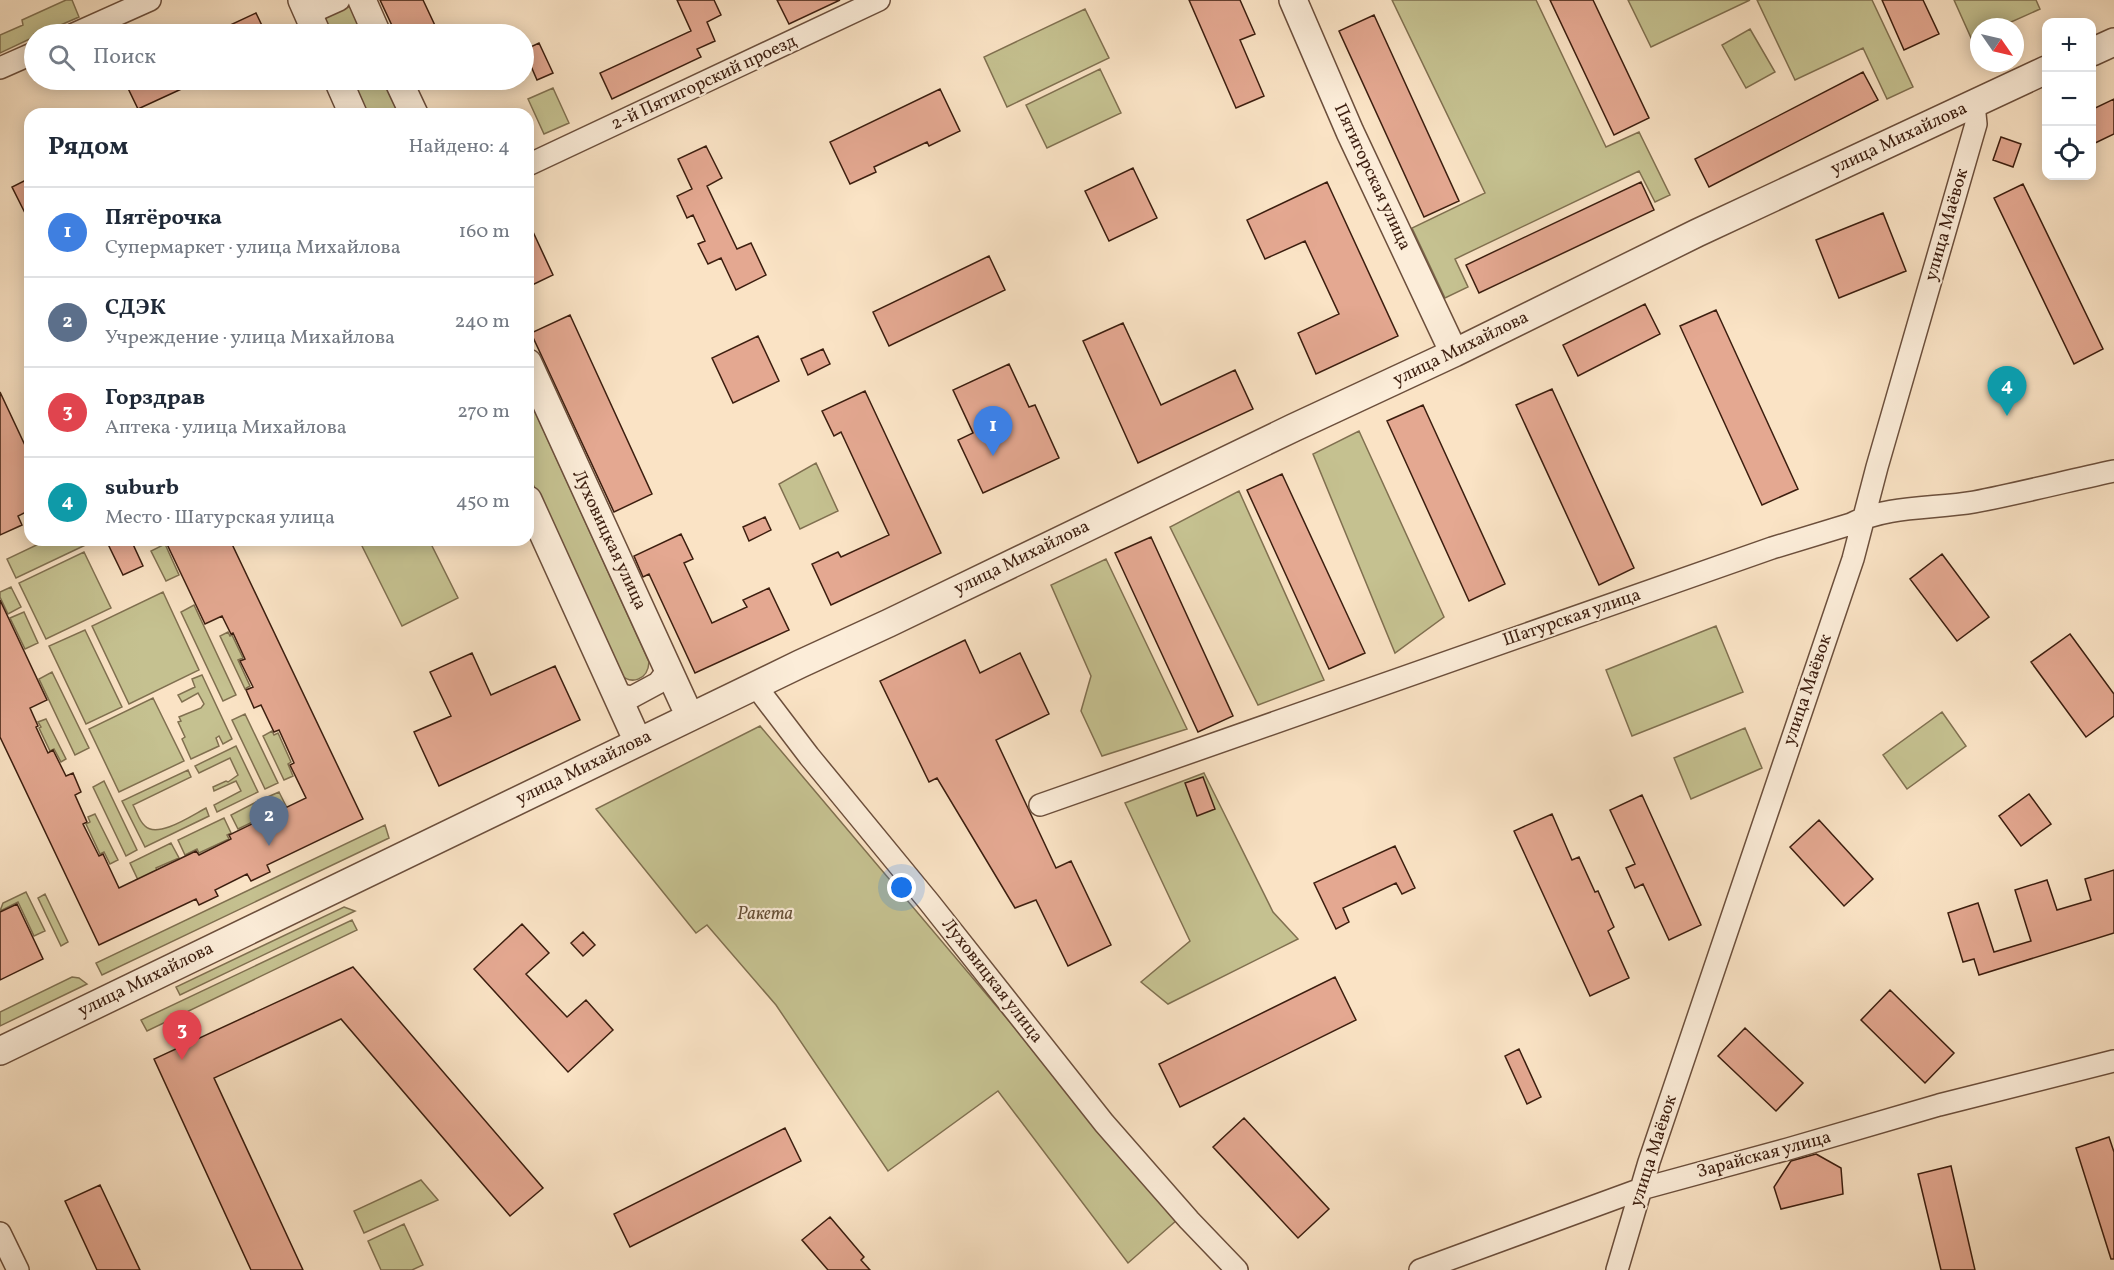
<!DOCTYPE html>
<html lang="ru">
<head>
<meta charset="utf-8">
<style>
	body { margin:0; font-family:Vollkorn,serif; background:#f6f6f7; color:#1f2937 }
	.controls { position:absolute; right:18px; top:18px; display:grid; overflow:hidden; border-radius:12px; box-shadow:0 3px 15px #0003 }
	.controls button { width:54px; height:54px; display:grid; place-items:center; padding:0; border:0; border-bottom:2px solid #e0e1e3; background:#fff; color:#1f2937; font:30px sans-serif }
	.compass { position:absolute; left:1970px; top:18px; width:54px; height:54px; border-radius:50%; background:#fff; box-shadow:0 3px 15px #0003; rotate:124deg }
	.you { position:absolute; left:902px; top:888px; width:21px; height:21px; margin:-15px; border:4px solid #fff; border-radius:50%; background:#1a73e8; box-shadow:0 0 0 9px #1a73e833 }
	.badge { display:grid; place-items:center; width:39px; height:39px; border-radius:50%; background:#8f2418; color:#fff; font-size:20px; font-weight:700 }
	.pin { position:absolute; translate:-50% -50px; filter:drop-shadow(0 2px 3px #0008) }
	.pin::after { content:''; position:absolute; top:32px; width:21px; height:18px; background:inherit; clip-path:polygon(0 0,100% 0,50% 100%) }
	.list { margin:0; padding:0; list-style:none }
	h2 { display:flex; justify-content:space-between; align-items:center; height:78px; margin:0; padding:0 24px; font-size:26px }
	h2 small { font-size:20px; font-weight:400; color:#747a83 }
	.list li { display:grid; grid-template-columns:39px 1fr auto; gap:18px; align-items:center; box-sizing:border-box; height:90px; padding:0 24px; border-top:2px solid #e0e1e3 }
	.list b { display:block; font-size:22px; white-space:nowrap }
	.list p { margin:0; font-size:20px; white-space:nowrap; color:#747a83 }
	.list em { font-size:20px; font-style:normal; color:#747a83 }
	.icon { flex:none; width:33px; height:33px; fill:none; stroke:currentColor; stroke-width:2; stroke-linecap:round; stroke-linejoin:round }
	.map { position:relative; flex:none; width:2114px; height:1270px; overflow:hidden }
	.search { position:absolute; background:#fff; box-shadow:0 3px 15px #0003; left:24px; top:24px; width:510px; height:66px; display:flex; align-items:center; gap:15px; box-sizing:border-box; padding:0 21px; border-radius:33px; color:#747a83; font-size:22px }
	.panel { position:absolute; background:#fff; box-shadow:0 3px 15px #0003; left:24px; top:108px; width:510px; height:438px; border-radius:18px }
	.map>svg:first-child { display:block }
	.green { fill:#c5c190; stroke:#807050; stroke-width:1.5 }
	.building { fill:#e4a891; stroke:#3c1e0f; stroke-width:1.5 }
	.lines { fill:none; stroke-linecap:round; stroke-linejoin:round }
	.minor-casing { stroke:#6c4f3c; stroke-width:24 }
	.tertiary-casing { stroke:#6c4f3c; stroke-width:30 }
	.minor { stroke:#fcedd9; stroke-width:21 }
	.tertiary { stroke:#fcedd9; stroke-width:27 }
	.labels { text-anchor:middle; dominant-baseline:central; stroke-width:4.5; stroke-linejoin:round; paint-order:stroke }
	.street-label { font-size:18px; fill:#3c1e0f; stroke:#fcedd9 }
	.park-label { font-size:18px; font-style:italic; fill:#654f36; stroke:#fcedd9 }
</style>
</head>
<body>
<div class="map">
<svg width="2114" height="1270" viewBox="0 0 2114 1270">
	<rect width="100%" height="100%" fill="#fae3c5"/>
	<filter id="stains"><feTurbulence type="fractalNoise" baseFrequency=".00333" numOctaves="4"/><feColorMatrix values="0 0 0 0 .2 0 0 0 0 .09 0 0 0 0 .02 0 0 0 .5 -.17"/></filter>
	<radialGradient id="worn" r=".72"><stop offset=".6" stop-color="#630" stop-opacity="0"/><stop offset="1" stop-color="#630" stop-opacity=".3"/></radialGradient>
	<path class="green" d="M66,0h6l7,17 -39,17h-6v3l-34,16v-18l23,-10 -1,-5z
		M1392,0h144l70,147 33,-15 31,63 -15,7 -16,-31 -184,88 13,28 -23,11 -33,-70 73,-35z
		M1628,0h122l-99,47z
		M1757,0h115l41,87 -26,12 -24,-51 -68,32z
		M1954,0h82l4,9 -40,18h-21v10l-7,3z
		M351,6l13,28h-35l-8,-16z
		M1085,9l24,49 -102,49 -23,-50z
		M1750,29l25,43 -29,16 -24,-43z
		M1100,69l21,44 -74,35 -21,-43z
		M349,80h35l16,34h-35z
		M553,88l16,35 -25,11 -16,-35z
		M528,396l121,266c-1,18 -18,24 -30,11l-91,-200z
		M1359,431l85,186 -49,36 -82,-199z
		M816,463l22,48 -38,18 -21,-45z
		M1239,491l85,189 -66,25 -88,-178z
		M47,540h49l-80,38 -9,-19z
		M359,540h70l29,58 -56,28z
		M165,544l14,31 -13,6 -15,-30z
		M84,552l27,56 -65,31 -27,-56z
		M1106,559l81,170 -85,27 -21,-45 10,-35 -40,-91z
		M11,587l10,20 -13,7 -8,-17v-5z
		M163,592l36,78 -70,34 -37,-78z
		M194,605l42,90 -13,6 -42,-89z
		M24,612l14,31 -13,6 -15,-31z
		M1716,626l27,66 -111,44 -26,-66z
		M85,630l37,77 -36,17 -37,-78z
		M228,632l2,4 2,-1 11,23 -5,2 12,26 -5,3 -25,-53z
		M52,672l37,76 -14,7 -36,-76z
		M202,675l30,64 -9,5 -4,-8 -3,2 3,8 -28,13 -9,-20 3,-2 -7,-15 3,-1 -2,-4 22,-9 3,-4 -6,-11 -16,9 -4,-7 17,-8 -3,-8z
		M153,698l31,63 -65,31 -30,-63z
		M1942,712l24,34 -59,43 -24,-34z
		M245,714l33,69 -13,6 -33,-69z
		M46,719l20,40 -5,3 -7,-13 -4,2 -11,-23 2,-1 -3,-5z
		M760,726l417,494 -49,43 -130,-172 -110,80 -112,-166 -69,-80 -11,8 -100,-124z
		M1745,728l17,40 -71,31 -17,-41z
		M272,731l2,4 4,-2 13,29 -3,2 5,12 -9,4 -21,-44z
		M236,746l22,46 -41,20 -3,-7 27,-14 -5,-10 -22,10 -1,-4 13,-6 2,1 10,-7 -8,-17 -31,15 -4,-7z
		M188,770l3,7 -58,28c4,7 6,16 12,21 13,13 49,-12 61,-18l3,8 -64,31 -23,-46z
		M1204,773l69,139 25,27 -130,65 -27,-22 49,-41 -65,-138z
		M104,781l33,69 -11,6 -33,-69z
		M279,792l9,18 -12,6 -2,-4 -4,2 -7,-15z
		M258,801l7,15 -27,13 -7,-14z
		M95,814l23,46 -8,4 -6,-12 -4,2 -14,-30 4,-2 -2,-5z
		M224,818l7,15 -4,2 2,4 -30,14 -2,-4 -12,6 -7,-15z
		M385,825l4,13 -287,137 -6,-12z
		M171,843l8,15 -23,10 2,5 -19,9 -9,-19z
		M26,892l19,39 -11,5 -16,-34 -18,9 3,-8z
		M45,894l23,48 -7,4 -23,-48z
		M344,907l11,4 -175,84 -4,-8z
		M352,920l5,10 -210,101 -6,-11z
		M72,977l7,1 8,6 -87,42v-14z
		M421,1180l17,20 -74,33 -10,-22z
		M404,1224l19,41 -11,5h-31l-13,-29z"/>
	<path class="building" d="M380,0h43l16,34h-43z
		M677,0h37l7,15 -14,7 8,19 -18,8 4,8 -89,42 -12,-26 91,-42z
		M777,0h63l-51,24z
		M1189,0h51l15,34 -15,6 24,56 -28,12z
		M1550,0h43l56,118 -35,17z
		M1882,0h41l16,34 -35,16z
		M256,13l10,21h-55z
		M1374,15l85,186 -35,16 -85,-186z
		M539,43l14,30 -16,7 -13,-30z
		M1863,72l15,28 -169,87 -14,-28z
		M124,80h77l-63,29z
		M940,89l20,42 -31,15 -2,-4 -53,25 2,5 -26,12 -20,-42z
		M2114,99v35l-23,11v-35z
		M2001,137l20,7 -8,23 -20,-7z
		M706,146l16,32 -15,8 30,63 14,-6 15,32 -30,15 -15,-32 -13,6 -10,-20 7,-3 -12,-26 -6,3 -10,-22 15,-7 -14,-30z
		M1133,168l24,50 -48,23 -24,-50z
		M30,178v45l-18,-36z
		M1327,182l71,154 -82,38 -18,-41 41,-19 -34,-73 -40,18 -18,-39z
		M1641,182l13,28 -175,83 -13,-28z
		M2023,184l80,165 -29,15 -80,-166z
		M1883,213l23,58 -67,27 -23,-58z
		M528,221l25,54 -25,12z
		M989,256l16,34 -116,56 -16,-34z
		M1645,304l15,30 -82,42 -15,-31z
		M1716,310l82,179 -36,16 -82,-179z
		M570,315l82,179 -38,18 -83,-179z
		M1123,323l38,82 74,-35 18,39 -115,54 -55,-122z
		M758,336l21,45 -46,22 -21,-45z
		M823,349l7,15 -22,11 -7,-16z
		M1009,364l20,43 6,-2 24,53 -76,35 -25,-53 15,-7 -20,-43z
		M1552,389l82,179 -35,17 -83,-180z
		M865,391l76,162 -110,52 -19,-41 26,-12 3,5 48,-22 -48,-103 -7,4 -12,-25z
		M0,392l30,64v54l-12,6 4,9 -22,10z
		M1423,405l82,179 -36,17 -82,-180z
		M1282,474l83,179 -36,16 -82,-179z
		M765,517l6,13 -22,11 -6,-14z
		M681,534l12,25 -9,4 28,60 35,-16 -4,-7 26,-12 20,42 -94,43 -46,-99 -6,3 -9,-21z
		M1151,537l82,179 -35,16 -83,-179z
		M106,540h25l12,26 -20,9z
		M165,540h65l133,279 -96,46 3,7 -19,9 -4,-7 -32,16 3,6 -19,9 -3,-6 -97,46 -99,-208v-137l47,100 -17,8 8,18 -2,1 12,26 5,-3 13,26 7,-3 8,19 -6,3 12,27 -4,2 16,32 4,-2 16,34 77,-37 3,4 32,-16 -2,-4 77,-37 -16,-33 4,-2 -15,-33 -5,2 -13,-27 -7,3 -8,-18 7,-3 -13,-26 5,-2 -12,-26 -2,1 -9,-18 -17,8z
		M1942,554l47,63 -32,24 -47,-62z
		M2070,634l44,60v22l-28,21 -55,-75z
		M965,640l15,33 40,-20 29,61 -53,26 60,128 15,-7 40,84 -43,21 -32,-66 -21,8 -78,-130 -8,4 -49,-101z
		M472,653l19,42 64,-29 25,54 -141,66 -25,-54 37,-16 -21,-44z
		M1203,777l12,32 -18,7 -12,-33z
		M2029,794l22,30 -30,22 -22,-30z
		M1642,795l59,130 -32,15 -26,-56 -8,4 -9,-20 9,-4 -25,-54z
		M1552,814l20,46 7,-3 16,35 3,-1 16,36 -6,4 21,47 -39,18 -76,-165z
		M1819,820l54,59 -29,27 -54,-59z
		M1395,846l20,42 -13,6 -6,-11 -53,25 6,14 -13,7 -22,-46z
		M2114,870v63l-135,42 -5,-16 -11,3 -15,-49 30,-10 16,49 37,-11 -16,-51 32,-10 10,30 34,-10 -6,-21z
		M17,904l26,55 -43,21v-68z
		M522,924l27,29 -23,21 41,43 19,-17 27,30 -45,42 -94,-103z
		M583,932l12,13 -12,11 -12,-13z
		M353,967l190,221 -33,28 -169,-197 -127,59 89,192h-52l-97,-211z
		M1335,977l21,43 -176,87 -21,-43z
		M1890,990l64,63 -29,30 -64,-63z
		M1745,1028l58,55 -27,28 -58,-55z
		M1519,1049l22,48 -14,7 -22,-48z
		M1244,1118l85,91 -31,29 -85,-91z
		M785,1128l16,33 -171,86 -16,-33z
		M2109,1137l5,15v107h-3l-35,-111z
		M1816,1154l25,14 2,26 -62,15 -7,-22 17,-26z
		M1951,1166l24,104h-34l-23,-96z
		M100,1185l40,85h-43l-32,-69z
		M830,1217l34,40 -3,3 9,10h-42l-26,-30z"/>
	<g class="lines">
		<g class="minor-casing">
			<path id="minor" d="M308,14l31,-14
				M74,34l76,-34
				M0,68l34,-15
				M528,165l351,-165
				M755,685l54,71 120,146 175,221 85,97 48,50
				M616,694l16,3 26,-14 10,-13
				M1040,805l732,-257 79,-24c37,-19 83,-15 123,-22 47,-9 93,-21 140,-31
				M0,1233l18,37
				M1420,1270l221,-81 147,-40 151,-44 175,-44
				M1617,1270l32,-108 204,-603 24,-92 99,-343 -2,-20"/>
		</g>
		<g class="tertiary-casing">
			<path id="tertiary" d="M302,0l15,34
				M362,0l15,34
				M1293,0l57,132 104,221
				M2092,52l22,-10
				M338,80l15,34
				M398,80l16,34
				M528,363l162,354
				M528,500l110,242
				M0,1051l800,-387 89,-41 404,-195 161,-75 243,-120 349,-163"/>
		</g>
		<use href="#minor" class="minor"/>
		<use href="#tertiary" class="tertiary"/>
	</g>
	<g class="labels">
		<g class="street-label">
			<text transform="translate(704 83) rotate(-25)">2-й Пятигорский проезд</text>
			<text transform="translate(1899 139) rotate(-25)">улица Михайлова</text>
			<text transform="translate(1372 177) rotate(65)">Пятигорская улица</text>
			<text transform="translate(1947 225) rotate(-74)">улица Маёвок</text>
			<text transform="translate(1461 349) rotate(-26)">улица Михайлова</text>
			<text transform="translate(609 540) rotate(65)">Луховицкая улица</text>
			<text transform="translate(1022 558) rotate(-26)">улица Михайлова</text>
			<text transform="translate(1572 618) rotate(-19)">Шатурская улица</text>
			<text transform="translate(1808 690) rotate(-71)">улица Маёвок</text>
			<text transform="translate(584 768) rotate(-26)">улица Михайлова</text>
			<text transform="translate(146 980) rotate(-26)">улица Михайлова</text>
			<text transform="translate(992 981) rotate(52)">Луховицкая улица</text>
			<text transform="translate(1654 1151) rotate(-72)">улица Маёвок</text>
			<text transform="translate(1764 1155) rotate(-15)">Зарайская улица</text>
		</g>
		<g class="park-label">
			<text x="765" y="914">Ракета</text>
		</g>
	</g>
	<rect width="100%" height="100%" filter="url(#stains)"/>
	<rect width="100%" height="100%" fill="url(#worn)"/>
</svg>
<div class="controls">
<button>+</button>
<button>−</button>
<button><svg class="icon" aria-label="locate" viewBox="0 0 24 24"><circle cx="12" cy="12" r="6"/><path d="M12 2v4M12 18v4M2 12h4M18 12h4"/></svg></button>
</div>
<svg class="compass" viewBox="-18 -18 36 36"><path d="M0-13l5 13h-10z" fill="#e53935"/><path d="M0 13l5-13h-10z" fill="#747a83"/></svg>
<div class="you"></div>
<div class="pin badge" style="left:993px;top:456px;background:#3f7fe0">1</div>
<div class="pin badge" style="left:269px;top:846px;background:#5c6f8a">2</div>
<div class="pin badge" style="left:182px;top:1060px;background:#e0444e">3</div>
<div class="pin badge" style="left:2007px;top:416px;background:#0f9aa8">4</div>
<div class="search"><svg class="icon" aria-label="search" viewBox="0 0 24 24"><circle cx="10" cy="10" r="6"/><path d="M15 15l6 6"/></svg>Поиск</div>
<section class="panel">
<h2>Рядом<small>Найдено: 4</small></h2>
<ul class="list">
<li><span class="badge" style="background:#3f7fe0">1</span><div><b>Пятёрочка</b><p>Супермаркет · улица Михайлова</p></div><em>160 m</em></li>
<li><span class="badge" style="background:#5c6f8a">2</span><div><b>СДЭК</b><p>Учреждение · улица Михайлова</p></div><em>240 m</em></li>
<li><span class="badge" style="background:#e0444e">3</span><div><b>Горздрав</b><p>Аптека · улица Михайлова</p></div><em>270 m</em></li>
<li><span class="badge" style="background:#0f9aa8">4</span><div><b>suburb</b><p>Место · Шатурская улица</p></div><em>450 m</em></li>
</ul>
</section>
</div>
</body>
</html>
